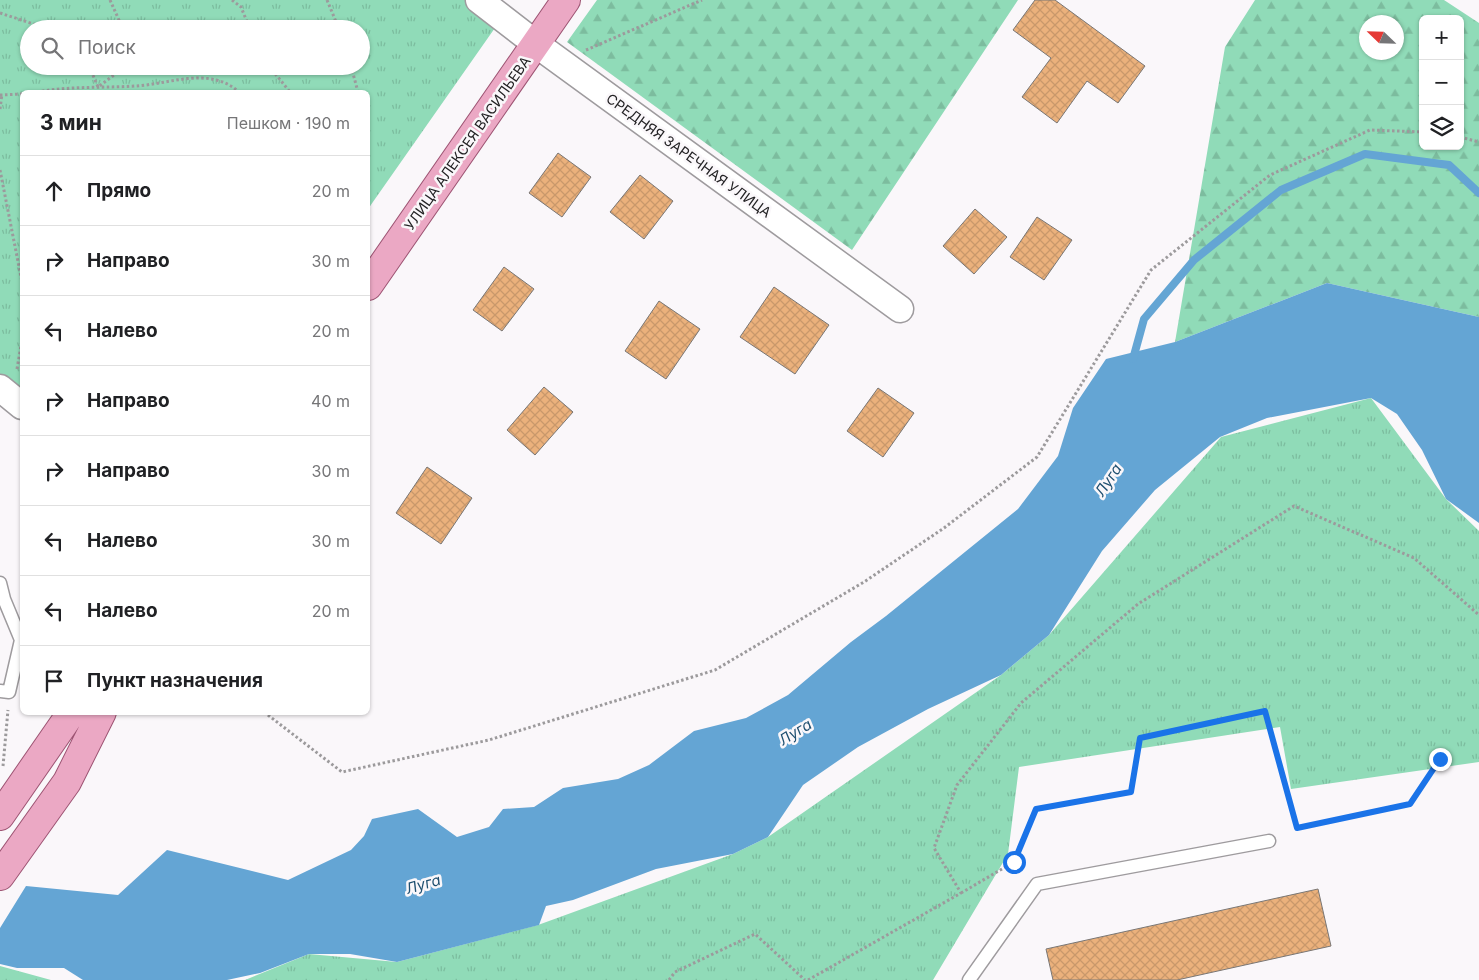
<!DOCTYPE html>
<html lang="ru">
<head>
<meta charset="utf-8">
<style>
	body { margin:0; font-family:Inter,sans-serif; background:#f6f6f6; color:#202124 }
	.controls { position:absolute; right:15px; top:15px; display:grid; overflow:hidden; border-radius:8px; box-shadow:0 1px 4px #0004 }
	.controls button { width:45px; height:45px; display:grid; place-items:center; padding:0; border:0; border-bottom:1px solid #e0e0e0; background:#fff; color:#202124; font:25px sans-serif }
	.compass { position:absolute; left:1359px; top:15px; width:45px; height:45px; border-radius:50%; background:#fff; box-shadow:0 1px 4px #0004; rotate:293deg }
	.stop { position:absolute; width:15px; height:15px; margin:-11px; border:4px solid #1a73e8; border-radius:50%; background:#fff }
	.stop.end { background:#1a73e8; border-color:#fff; box-shadow:0 1px 5px #0008 }
	.list { margin:0; padding:0; list-style:none }
	h2 { display:flex; justify-content:space-between; align-items:center; height:65px; margin:0; padding:0 20px; font-size:21px }
	h2 small { font-size:16px; font-weight:400; color:#757577 }
	.list li { display:grid; grid-template-columns:32px 1fr auto; gap:15px; align-items:center; box-sizing:border-box; height:70px; padding:0 20px; border-top:1px solid #e0e0e0 }
	.list b { display:block; font-size:19px; white-space:nowrap }
	.list em { font-size:16px; font-style:normal; color:#757577 }
	.icon { flex:none; width:28px; height:28px; fill:none; stroke:currentColor; stroke-width:2; stroke-linecap:round; stroke-linejoin:round }
	.map { position:relative; flex:none; width:1479px; height:980px; overflow:hidden }
	.search { position:absolute; background:#fff; box-shadow:0 1px 4px #0004; left:20px; top:20px; width:350px; height:55px; display:flex; align-items:center; gap:12px; box-sizing:border-box; padding:0 18px; border-radius:28px; color:#757577; font-size:19px }
	.panel { position:absolute; background:#fff; box-shadow:0 1px 4px #0004; left:20px; top:90px; width:350px; height:625px; border-radius:8px }
	.map>svg:first-child { display:block }
	.forest { fill:url(#forest-firs); fill-rule:evenodd }
	.park { fill:url(#park-tufts); fill-rule:evenodd }
	.water { fill:#64a5d4 }
	.lines { fill:none; stroke-linecap:round; stroke-linejoin:round }
	.stream { stroke:#64a5d4; stroke-width:8 }
	.building { fill:url(#building-cross-hatch); stroke:#797674 }
	.service-casing { stroke:#9e9b9e; stroke-width:15 }
	.minor-casing { stroke:#9e9b9e; stroke-width:29 }
	.primary-casing { stroke:#9d5473; stroke-width:30 }
	.path { stroke:#9c9a9c; stroke-width:3; stroke-dasharray:2.5 2.5; stroke-linecap:butt }
	.service { stroke:#fff; stroke-width:12 }
	.minor { stroke:#fff; stroke-width:26 }
	.primary { stroke:#eba8c4; stroke-width:28 }
	.route { stroke:#1a73e8; stroke-width:6 }
	.labels { text-anchor:middle; dominant-baseline:central; stroke-width:5; stroke-linejoin:round; paint-order:stroke }
	.street-label { font-size:14px; fill:#242325; stroke:#faf7fa }
	.water-label { font-size:15px; font-style:italic; fill:#1e4f70; stroke:#faf7fa }
</style>
</head>
<body>
<div class="map">
<svg width="1479" height="980" viewBox="0 0 1479 980">
	<defs>
		<pattern id="forest-firs" width="22" height="20" patternUnits="userSpaceOnUse" patternTransform="scale(1.25)"><rect width="22" height="20" fill="#90dbb8"/><path d="M5 1l3.5 6h-7zM16 11l3.5 6h-7z" fill="#7cbc9e"/></pattern>
		<pattern id="park-tufts" width="24" height="20" patternUnits="userSpaceOnUse" patternTransform="scale(1.25)"><rect width="24" height="20" fill="#90dbb8"/><path d="M3 7l-1-3M5 7V3M7 7l1-3M15 17l-1-3M17 17v-4M19 17l1-3" fill="none" stroke="#7cbc9e"/></pattern>
		<pattern id="building-cross-hatch" width="8" height="8" patternUnits="userSpaceOnUse" patternTransform="scale(1.25)"><rect width="8" height="8" fill="#ebb17c"/><path d="M0 0l8 8M0 8l8-8" fill="none" stroke="#c9986b"/></pattern>
	</defs>
	<rect width="100%" height="100%" fill="#faf7fa"/>
	<path class="forest" d="M597,0h421l-166,250 -285,-208z
		M1255,0h189l35,23v294l-152,-34 -152,59 50,-295zM1423,19h37v127h-37zM1366,22h30v30h-30z"/>
	<path class="park" d="M0,0h465l32,25 -129,184v-117h-346v303l-22,-18zM29,29h332v37h-332z
		M1371,398l75,101 33,32v231l-188,27 -11,-62 -261,40 -11,87 -75,126h-688l64,-26 88,8 141,-37 195,-71 35,-17 233,-162 48,-40 172,-198z
		M0,966l51,14h-51z"/>
	<path class="water" d="M1327,283l152,34v206l-33,-24 -24,-49 -25,-36 -26,-16 -104,20 -47,19 -65,53 -53,61 -53,84 -48,40 -73,34 -70,38 -55,38 -35,52 -35,17 -77,15 -83,31 -27,6 -7,19 -142,37 -47,-8h-41l-49,19 -33,7h-144l-19,-12h-47l-17,-4v-36l26,-42 92,9 49,-45 121,30 63,-30 13,-14 8,-17 46,-10 39,28 32,-10 14,-18 31,-2 29,-19 55,-9 31,-14 45,-34 52,-13 42,-23 63,-53 35,-26 132,-107 40,-53 15,-48 33,-49 69,-17z"/>
	<g class="lines">
		<path class="stream" d="M1133,359l11,-40 50,-59 87,-70 84,-36 84,11 30,28"/>
	</g>
	<path class="building" d="M1035,0h20l90,66 -27,37 -31,-22 -30,42 -35,-26 29,-39 -38,-28z
		M558,153l33,24 -29,40 -33,-24z
		M640,175l33,26 -29,38 -34,-27z
		M975,209l32,28 -33,37 -31,-28z
		M1037,217l35,23 -28,40 -34,-23z
		M504,267l30,22 -32,42 -29,-21z
		M774,287l55,38 -34,49 -55,-37z
		M659,301l41,28 -34,50 -41,-28z
		M544,387l29,25 -38,43 -28,-25z
		M878,388l36,25 -31,44 -36,-26z
		M427,467l45,31 -31,46 -45,-31z
		M1318,889l13,57 -154,34h-124l-7,-31z"/>
	<g class="lines">
		<g class="service-casing">
			<path id="service" d="M0,583l4,16 17,41 -12,52 -9,-1
				M969,980l68,-96 232,-43"/>
		</g>
		<g class="minor-casing">
			<path id="minor" d="M479,0l57,44 364,265
				M0,388l22,18"/>
		</g>
		<g class="primary-casing">
			<path id="primary" d="M368,286l198,-286
				M0,816l72,-104
				M0,876l67,-94 35,-70"/>
		</g>
		<path class="path" d="M110,0l13,29
			M232,0l9,7 9,22
			M327,0l12,29
			M0,13l49,16
			M586,50l116,-50
			M89,66l9,21 28,-21
			M269,66l21,26
			M351,66l7,26
			M37,92c33,-6 66,-4 99,-6 34,-2 74,-20 103,6
			M0,95l22,-1
			M0,109l2,-15
			M1460,137l19,5
			M0,170l22,112
			M17,369l5,-29
			M264,712l78,60 147,-32 226,-70 149,-88 80,-54 93,-71 114,-187 119,-95 100,-45 53,2
			M3,766l5,-56
			M961,893l53,-31 22,-53 95,-17 9,-54 125,-27 32,117 113,-24 30,-45
			M669,980l6,-8 80,-38 50,46
			M808,980l153,-87 -27,-45 23,-63 64,-82 117,-99 156,-98 120,52 65,57"/>
		<use href="#service" class="service"/>
		<use href="#minor" class="minor"/>
		<use href="#primary" class="primary"/>
	</g>
	<g class="lines">
		<path class="route" d="M1014,862l22,-53 95,-17 9,-54 125,-27 32,117 113,-24 30,-45"/>
	</g>
	<g class="labels">
		<g class="street-label">
			<text transform="translate(467 143) rotate(-55)">УЛИЦА АЛЕКСЕЯ ВАСИЛЬЕВА</text>
			<text transform="translate(689 155) rotate(36)">СРЕДНЯЯ ЗАРЕЧНАЯ УЛИЦА</text>
		</g>
		<g class="water-label">
			<text transform="translate(1108 480) rotate(-56)">Луга</text>
			<text transform="translate(795 732) rotate(-32)">Луга</text>
			<text transform="translate(423 884) rotate(-16)">Луга</text>
		</g>
	</g>
</svg>
<div class="controls">
<button>+</button>
<button>−</button>
<button><svg class="icon" aria-label="layers" viewBox="0 0 24 24"><path d="M12 4l9 5-9 5-9-5zM3 14l9 5 9-5"/></svg></button>
</div>
<svg class="compass" viewBox="-18 -18 36 36"><path d="M0-13l5 13h-10z" fill="#e53935"/><path d="M0 13l5-13h-10z" fill="#757577"/></svg>
<div class="stop" style="left:1014px;top:862px"></div>
<div class="stop end" style="left:1440px;top:759px"></div>
<div class="search"><svg class="icon" aria-label="search" viewBox="0 0 24 24"><circle cx="10" cy="10" r="6"/><path d="M15 15l6 6"/></svg>Поиск</div>
<section class="panel">
<h2>3 мин<small>Пешком · 190 m</small></h2>
<ul class="list">
<li><svg class="icon" aria-label="ahead" viewBox="0 0 24 24"><path d="M12 20V5M6 11l6-6 6 6"/></svg><div><b>Прямо</b></div><em>20 m</em></li>
<li><svg class="icon" aria-label="right" viewBox="0 0 24 24"><path d="M7 20v-9h11M14 6l5 5-5 5"/></svg><div><b>Направо</b></div><em>30 m</em></li>
<li><svg class="icon" aria-label="left" viewBox="0 0 24 24"><path d="M17 20v-9H6M10 6l-5 5 5 5"/></svg><div><b>Налево</b></div><em>20 m</em></li>
<li><svg class="icon" aria-label="right" viewBox="0 0 24 24"><path d="M7 20v-9h11M14 6l5 5-5 5"/></svg><div><b>Направо</b></div><em>40 m</em></li>
<li><svg class="icon" aria-label="right" viewBox="0 0 24 24"><path d="M7 20v-9h11M14 6l5 5-5 5"/></svg><div><b>Направо</b></div><em>30 m</em></li>
<li><svg class="icon" aria-label="left" viewBox="0 0 24 24"><path d="M17 20v-9H6M10 6l-5 5 5 5"/></svg><div><b>Налево</b></div><em>30 m</em></li>
<li><svg class="icon" aria-label="left" viewBox="0 0 24 24"><path d="M17 20v-9H6M10 6l-5 5 5 5"/></svg><div><b>Налево</b></div><em>20 m</em></li>
<li><svg class="icon" aria-label="arrive" viewBox="0 0 24 24"><path d="M6 21V4h12l-3 4 3 4H6"/></svg><div><b>Пункт назначения</b></div></li>
</ul>
</section>
</div>
</body>
</html>
